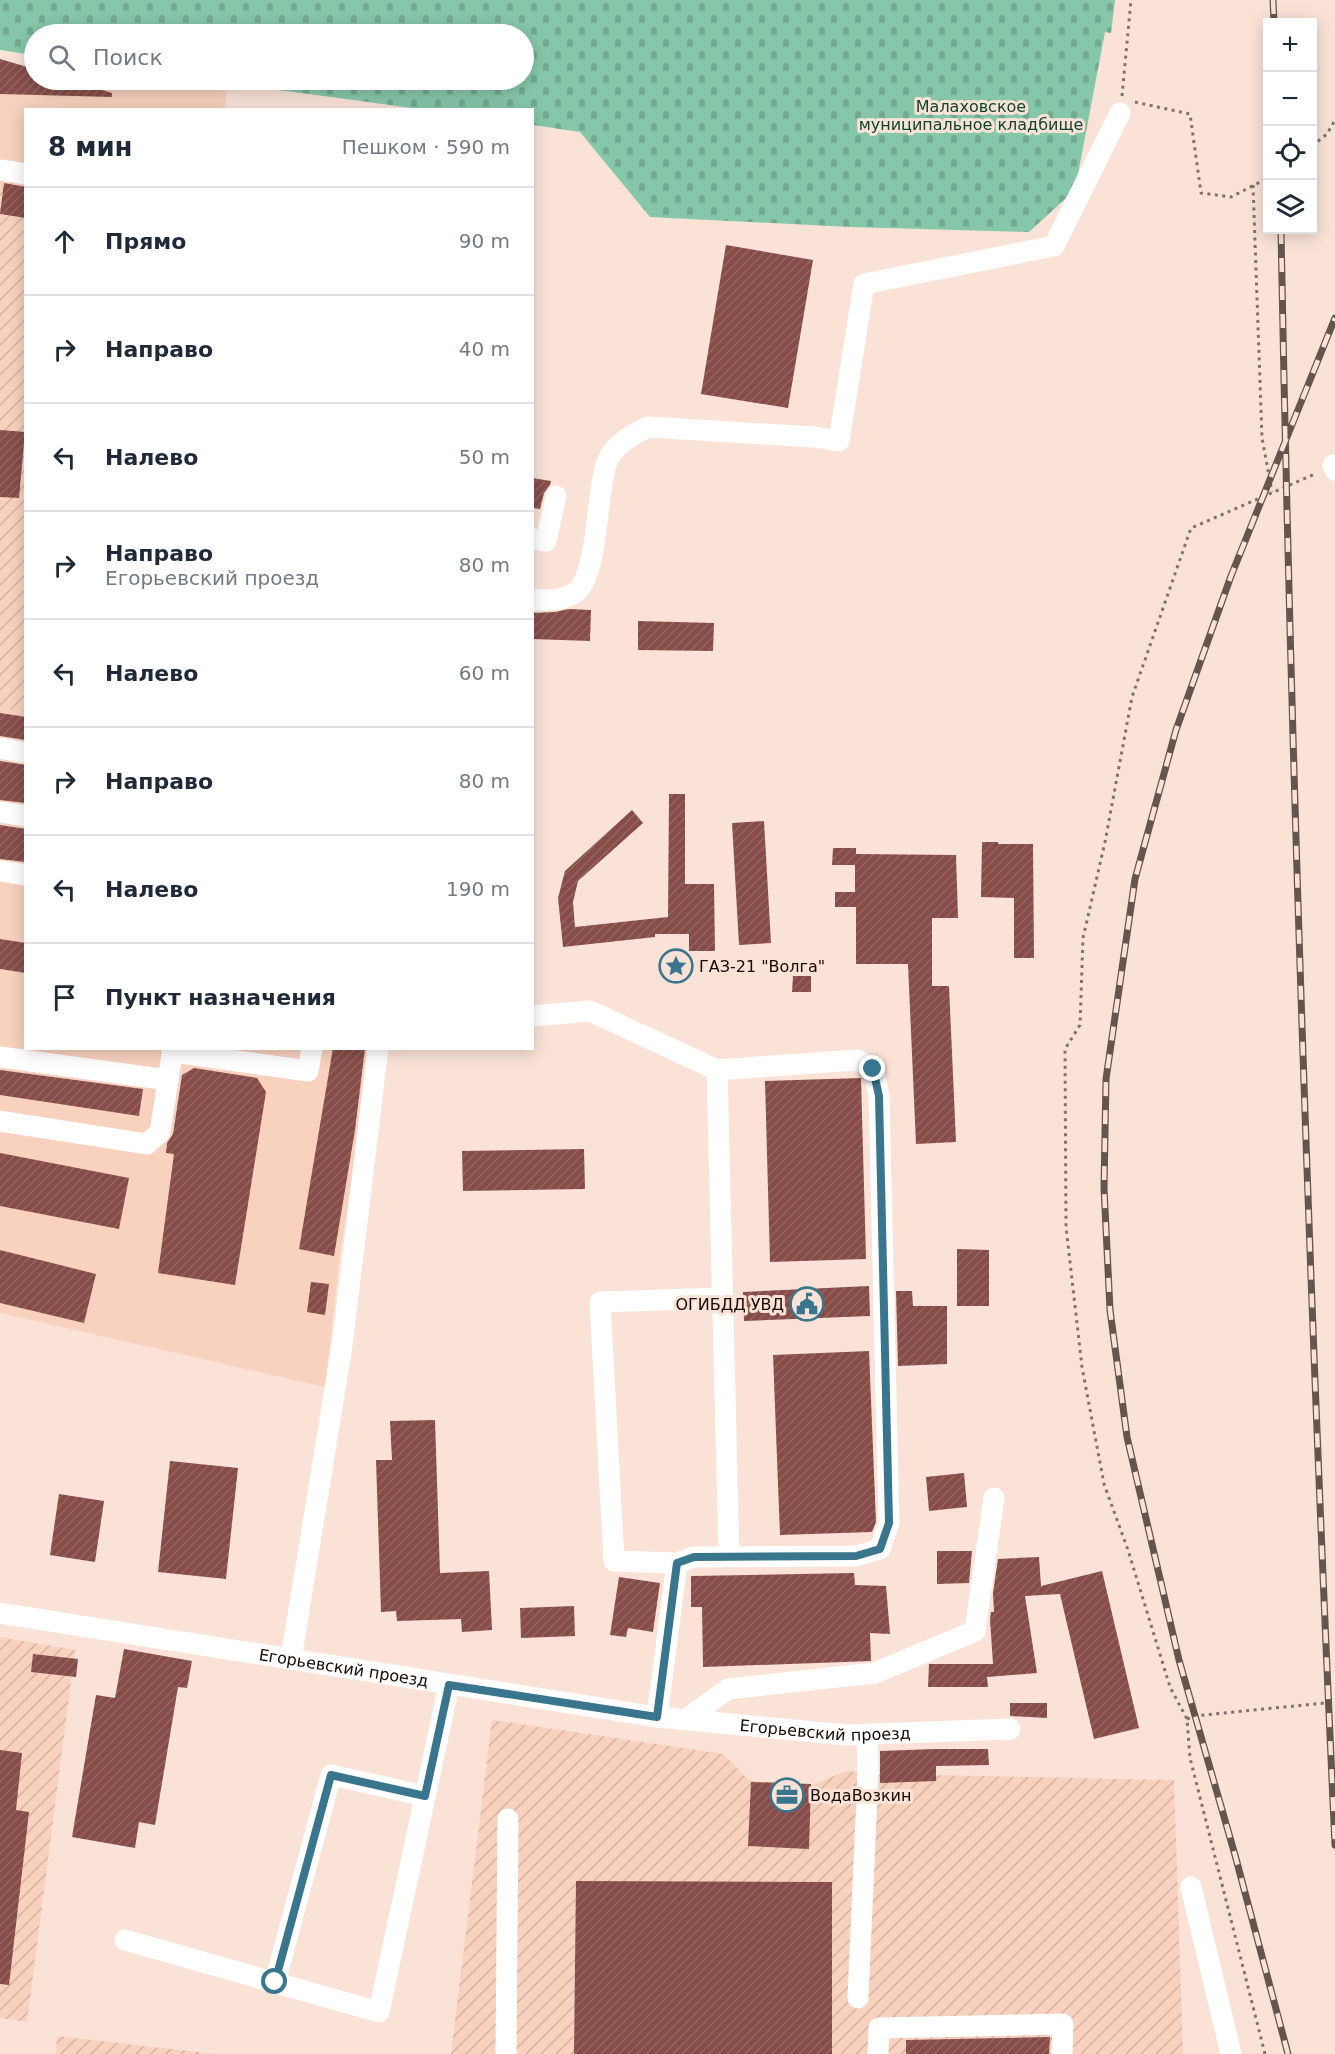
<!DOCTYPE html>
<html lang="ru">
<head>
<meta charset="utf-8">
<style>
	body { margin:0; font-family:"DejaVu Sans",sans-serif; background:#f2f2f3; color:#1f2937 }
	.controls { position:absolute; right:18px; top:18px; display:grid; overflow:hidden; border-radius:0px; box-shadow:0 3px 15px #0003 }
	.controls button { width:54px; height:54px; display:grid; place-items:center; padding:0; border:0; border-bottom:2px solid #e0e1e3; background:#fff; color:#1f2937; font:30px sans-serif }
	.stop { position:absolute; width:18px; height:18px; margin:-14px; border:4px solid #39768d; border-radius:50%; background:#fff }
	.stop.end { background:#39768d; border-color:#fff; box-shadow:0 2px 6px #0008 }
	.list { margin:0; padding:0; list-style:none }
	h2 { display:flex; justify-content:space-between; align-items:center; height:78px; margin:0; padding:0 24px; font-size:26px }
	h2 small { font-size:20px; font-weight:400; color:#747a83 }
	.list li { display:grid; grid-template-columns:39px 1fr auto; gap:18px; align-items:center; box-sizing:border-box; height:108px; padding:0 24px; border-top:2px solid #e0e1e3 }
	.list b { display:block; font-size:22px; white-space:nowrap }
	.list p { margin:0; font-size:20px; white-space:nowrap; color:#747a83 }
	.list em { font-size:20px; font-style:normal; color:#747a83 }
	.icon { flex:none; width:33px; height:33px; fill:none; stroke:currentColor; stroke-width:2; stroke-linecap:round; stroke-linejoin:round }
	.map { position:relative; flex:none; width:1335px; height:2054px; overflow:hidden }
	.search { position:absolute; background:#fff; box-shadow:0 3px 15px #0003; left:24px; top:24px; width:510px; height:66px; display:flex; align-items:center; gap:15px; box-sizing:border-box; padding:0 21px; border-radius:33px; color:#747a83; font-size:22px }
	.panel { position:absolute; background:#fff; box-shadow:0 3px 15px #0003; left:24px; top:108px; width:510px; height:942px; border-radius:0px }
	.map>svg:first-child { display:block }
	.built { fill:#f8d1bf }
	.industrial { fill:url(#industrial-furrows) }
	.cemetery { fill:url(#cemetery-stones) }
	.building { fill:url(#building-hatch) }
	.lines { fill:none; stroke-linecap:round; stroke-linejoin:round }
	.path { stroke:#857068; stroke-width:3; stroke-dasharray:3 4.5; stroke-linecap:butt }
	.minor { stroke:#fff; stroke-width:21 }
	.rail-casing { stroke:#68544d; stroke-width:7 }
	.rail { stroke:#fae2d7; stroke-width:4.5; stroke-dasharray:14; stroke-linecap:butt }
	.route { stroke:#39768d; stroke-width:8 }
	.labels { text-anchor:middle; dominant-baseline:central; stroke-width:6; stroke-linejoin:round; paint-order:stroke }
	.park-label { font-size:16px; fill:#0d4532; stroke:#fae2d7 }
	.poi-label { font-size:16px; fill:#190702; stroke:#fae2d7; text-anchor:start }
	.street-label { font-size:16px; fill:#190702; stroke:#fae2d7 }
</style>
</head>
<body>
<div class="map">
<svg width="1335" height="2054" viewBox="0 0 1335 2054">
	<defs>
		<pattern id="industrial-furrows" width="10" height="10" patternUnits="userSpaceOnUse" patternTransform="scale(1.5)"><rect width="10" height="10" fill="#f8d1bf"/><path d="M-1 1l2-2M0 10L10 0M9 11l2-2" fill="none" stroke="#d4b2a2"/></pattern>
		<pattern id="cemetery-stones" width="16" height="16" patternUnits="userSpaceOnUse" patternTransform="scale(1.5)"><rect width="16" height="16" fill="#86c7aa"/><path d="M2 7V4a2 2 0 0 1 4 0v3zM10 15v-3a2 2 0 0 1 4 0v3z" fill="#73a991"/></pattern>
		<pattern id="building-hatch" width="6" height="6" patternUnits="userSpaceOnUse" patternTransform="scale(1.5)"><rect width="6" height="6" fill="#874c48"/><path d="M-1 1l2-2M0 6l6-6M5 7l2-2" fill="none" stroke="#946663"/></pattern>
	</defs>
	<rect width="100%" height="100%" fill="#fae2d7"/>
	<path class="built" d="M0,60l34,7v13h101l91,11 -1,18 -199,1 -1,56 -25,-3z
		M0,708l25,4 1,336 347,1 -33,206 -15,132 -325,-74z"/>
	<path class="industrial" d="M0,179l26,4 -1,529 -25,-4z
		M0,1637l75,13 -48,372 -27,-4z
		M492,1720l231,34 27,27 62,4 34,-14 29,3 299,6 9,274h-732z
		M57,2036l158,18h-159z"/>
	<path class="cemetery" d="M0,0h1115l-4,33 -6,-1 -30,158 -46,42 -179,-5 -200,-10 -70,-85 -47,-7 -1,-15 -113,-1 -213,-29h318v-46h-490v21l-34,-5z"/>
	<path class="building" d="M0,59l34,10v11h34l44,13v4l-112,-3z
		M4,183l22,4v31l-26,-4z
		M726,245l87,15 -25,148 -87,-14z
		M0,430l25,2 -6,66 -19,-1z
		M532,478l19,3 -1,4 -6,8 -4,16 -8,-1z
		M569,609l22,1 -1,31 -58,-2v-26l23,-1z
		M638,621l76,2 -1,28 -75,-1z
		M0,713l26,4v23l-26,-4z
		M0,761l26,4v38l-26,-3z
		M669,794h16v90h29l1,67h-26v-17h-34v3l-92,10 -5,-49 7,-27 67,-61 11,13 -65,58 -5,21 2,25 93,-10z
		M764,821l7,122 -32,2 -7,-122z
		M0,825l26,4v33l-26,-3z
		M982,842h16v2h35l1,114h-20v-60l-33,-1z
		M833,848h23v6l100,1 2,63h-26v68h17l7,156 -40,2 -8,-180h-52v-57h-21v-15h20v-27h-23z
		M0,939l26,4v30l-26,-4z
		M793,976h18v16h-19z
		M333,1048h32l-10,82 -21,126 -35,-7z
		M194,1068l63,10 9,14 -31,193 -77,-12 16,-119 -8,-1 1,-10 6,-9 9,-59z
		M0,1070l143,19 -4,27 -139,-21z
		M861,1078l5,181 -96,3 -5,-181z
		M584,1149l1,40 -122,2 -1,-40z
		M0,1153l129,25 -10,51 -119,-23z
		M957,1249l32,1v56h-32z
		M0,1250l96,24 -12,49 -84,-20z
		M311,1282l18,2 -4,31 -18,-3z
		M869,1286l1,30 -126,5 -1,-29z
		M896,1291h16l1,15h34v58l-49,2z
		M869,1351l7,171 -4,10 -92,3 -7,-180z
		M435,1420l5,153 49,-2 3,59 -30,2 -1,-13 -64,2 -1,-10 -15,1 -5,-152h16l-2,-39z
		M170,1461l68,7 -12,111 -68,-7z
		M964,1473l3,34 -38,4 -3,-34z
		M59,1494l45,7 -9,61 -45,-7z
		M937,1551h35l-3,32 -32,1z
		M1039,1557l2,29 61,-15 37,157 -45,11 -34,-145 -35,2 12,77 -50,4 1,10h-60l1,-23h64l-3,-45 1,-7h3l-1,-19 5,-34z
		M854,1573l1,12 31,1 4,48 -20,-1 1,28 -168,6 -1,-60h-11v-31z
		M619,1577l41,6 -7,49 -25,-4 -2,9 -16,-2z
		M574,1606l1,30 -54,2 -1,-30z
		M124,1649l68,12 -5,27 -9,-1 -23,138 -16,-3 -4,26 -63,-11 24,-142 19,3z
		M33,1654l45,5 -2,18 -45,-5z
		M1010,1703h37v15l-37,-2z
		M935,1749h53l1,16 -53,1v15l-56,2v-32z
		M0,1750l22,3 -6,57 13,2 -20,173 -9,-1z
		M751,1782l60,2 -2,65 -61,-3z
		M576,1881l256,1v172h-258z
		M1050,2037l-1,17h-143v-14z"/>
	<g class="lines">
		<path class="path" d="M1122,96l9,-96
			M1135,102l55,12 11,79 30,4 37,-19
			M1312,146l15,-12 8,-14
			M1253,185l9,253 10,54
			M1187,1719l7,-3 141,-14
			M1265,2054l-75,-296 -3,-39 -17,-32 -42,-137 -24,-66 -22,-117 -16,-140 -1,-178 15,-24 3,-87 22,-96 27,-145 59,-169 126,-55"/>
		<g class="minor">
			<path d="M0,170l26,4"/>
			<path d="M1333,465l2,5"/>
			<path d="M532,539l14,2 10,-45"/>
			<path d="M532,600c15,0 28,1 41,-6 26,-13 23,-105 34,-132 7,-18 25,-27 41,-35l167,10 24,4 25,-157 190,-38 66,-133"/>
			<path d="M0,748l26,5"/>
			<path d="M0,812l26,4"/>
			<path d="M0,871l26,4"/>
			<path d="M532,1016l58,-5 127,59 140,-10 16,9 6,27 10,427 -9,26 -24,7 -162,1 -17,6 -63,-2 -14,-259 122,-4"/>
			<path d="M173,1052l135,19 4,-23"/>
			<path d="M0,1057l168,23"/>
			<path d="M717,1070l12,486"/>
			<path d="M0,1121l147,23 13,-12 13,-84"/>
			<path id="s1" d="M0,1613l657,104 190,18 163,-6"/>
			<path d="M291,1659l51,-313 36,-298"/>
			<path d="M657,1717l20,-154"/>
			<path d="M685,1720l43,-31 147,-16 100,-42 19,-133"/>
			<path d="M1191,1887l40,167"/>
			<path d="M125,1940l254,72 70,-327"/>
			<path d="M275,1982l56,-207 94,21"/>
			<path d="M858,1998l10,-225 -1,-39"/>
			<path d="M506,2054l2,-235"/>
			<path d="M878,2054l1,-26 184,-4 -1,30"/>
		</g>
		<g class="rail-casing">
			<path id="rail" d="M1273,0l1,22
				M1281,230c10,538 29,1077 54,1615
				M1288,2054l-53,-199 -56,-195 -52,-223 -17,-127 -6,-122 2,-109 29,-200 41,-149 55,-154 104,-258"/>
		</g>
		<use href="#rail" class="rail"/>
	</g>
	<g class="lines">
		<path class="route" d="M275,1982l56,-207 94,21 24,-111 208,32 20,-154 17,-6 162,-1 24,-7 9,-26 -10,-427 -6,-27"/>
	</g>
	<defs>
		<g id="sight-ring" transform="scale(1.725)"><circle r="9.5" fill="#fae2d7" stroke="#39768d" stroke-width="1.5"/><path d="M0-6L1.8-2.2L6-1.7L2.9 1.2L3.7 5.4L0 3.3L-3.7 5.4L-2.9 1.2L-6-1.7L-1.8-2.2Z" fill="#39768d"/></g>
		<g id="civic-ring" transform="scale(1.725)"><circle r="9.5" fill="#fae2d7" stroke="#39768d" stroke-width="1.5"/><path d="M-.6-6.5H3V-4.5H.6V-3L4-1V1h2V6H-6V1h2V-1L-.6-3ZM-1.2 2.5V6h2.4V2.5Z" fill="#39768d"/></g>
		<g id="office-ring" transform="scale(1.725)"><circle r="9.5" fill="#fae2d7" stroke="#39768d" stroke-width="1.5"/><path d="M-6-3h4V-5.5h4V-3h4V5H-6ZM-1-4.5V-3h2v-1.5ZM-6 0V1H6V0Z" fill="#39768d"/></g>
	</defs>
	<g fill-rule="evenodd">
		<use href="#sight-ring" x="676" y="966"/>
		<use href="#civic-ring" x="807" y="1304"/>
		<use href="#office-ring" x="787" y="1795"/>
	</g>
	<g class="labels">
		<g class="park-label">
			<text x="971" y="106">Малаховское<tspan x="971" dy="18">муниципальное кладбище</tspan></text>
		</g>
		<g class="poi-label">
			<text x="699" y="966">ГАЗ-21 "Волга"</text>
			<text x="784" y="1304" text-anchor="end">ОГИБДД УВД</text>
			<text x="810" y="1795">ВодаВозкин</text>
		</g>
		<g class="street-label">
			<text stroke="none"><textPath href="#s1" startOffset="348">Егорьевский проезд</textPath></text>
			<text stroke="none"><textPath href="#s1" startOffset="834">Егорьевский проезд</textPath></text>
		</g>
	</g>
</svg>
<div class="controls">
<button>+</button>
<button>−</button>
<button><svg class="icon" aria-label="locate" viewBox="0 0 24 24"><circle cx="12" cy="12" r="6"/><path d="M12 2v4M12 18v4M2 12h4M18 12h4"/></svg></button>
<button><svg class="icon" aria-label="layers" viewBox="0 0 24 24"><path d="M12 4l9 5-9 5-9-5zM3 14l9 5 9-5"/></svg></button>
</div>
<div class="stop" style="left:275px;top:1982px"></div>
<div class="stop end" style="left:873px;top:1069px"></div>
<div class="search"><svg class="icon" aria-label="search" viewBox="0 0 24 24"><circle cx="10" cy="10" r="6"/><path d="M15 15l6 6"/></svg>Поиск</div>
<section class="panel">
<h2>8 мин<small>Пешком · 590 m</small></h2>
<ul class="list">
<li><svg class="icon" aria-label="ahead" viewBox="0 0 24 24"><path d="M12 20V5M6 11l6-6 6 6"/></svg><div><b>Прямо</b></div><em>90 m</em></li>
<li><svg class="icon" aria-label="right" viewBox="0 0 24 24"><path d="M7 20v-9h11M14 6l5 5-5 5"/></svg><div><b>Направо</b></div><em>40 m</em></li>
<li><svg class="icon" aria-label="left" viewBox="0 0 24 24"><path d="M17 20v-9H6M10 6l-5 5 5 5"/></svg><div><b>Налево</b></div><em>50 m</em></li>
<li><svg class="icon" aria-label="right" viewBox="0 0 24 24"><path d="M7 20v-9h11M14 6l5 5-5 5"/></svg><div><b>Направо</b><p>Егорьевский проезд</p></div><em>80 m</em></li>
<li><svg class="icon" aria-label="left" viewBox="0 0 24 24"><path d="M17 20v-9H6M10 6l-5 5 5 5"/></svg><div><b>Налево</b></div><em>60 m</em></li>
<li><svg class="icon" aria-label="right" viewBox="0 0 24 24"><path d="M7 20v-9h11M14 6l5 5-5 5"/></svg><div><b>Направо</b></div><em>80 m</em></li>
<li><svg class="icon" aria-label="left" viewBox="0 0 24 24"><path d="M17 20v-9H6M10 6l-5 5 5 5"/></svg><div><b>Налево</b></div><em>190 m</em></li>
<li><svg class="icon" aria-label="arrive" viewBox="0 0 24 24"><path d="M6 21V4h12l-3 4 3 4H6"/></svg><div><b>Пункт назначения</b></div></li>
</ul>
</section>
</div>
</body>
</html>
